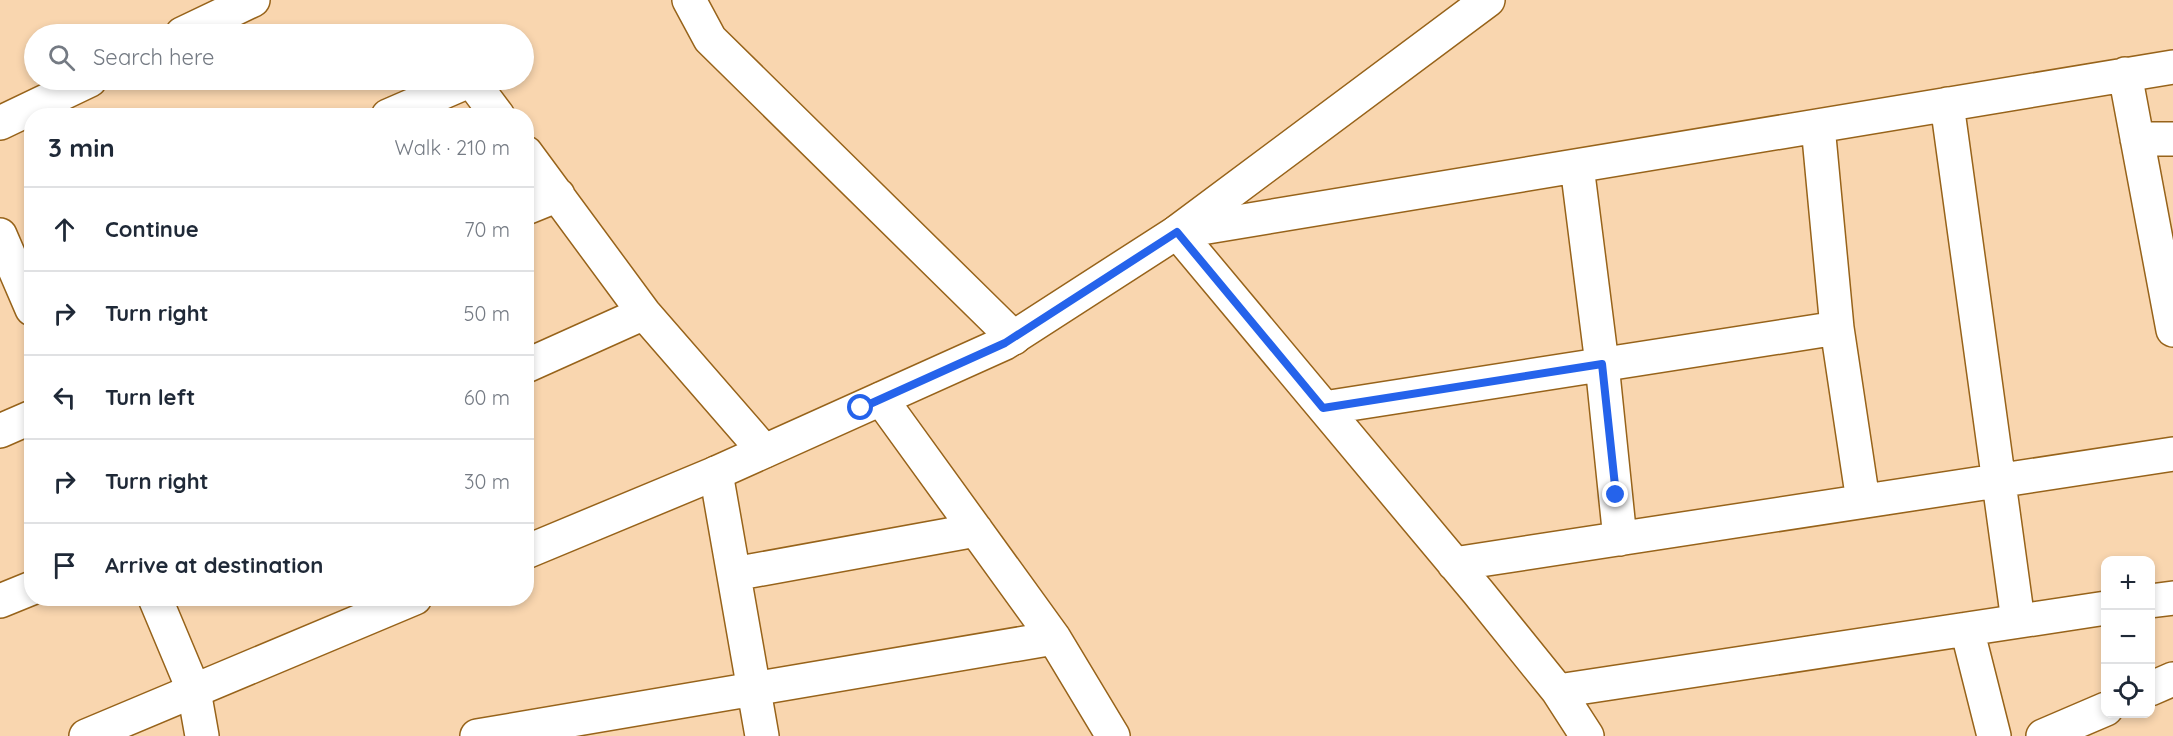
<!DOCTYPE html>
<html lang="en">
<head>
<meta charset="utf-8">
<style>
	body { margin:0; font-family:Quicksand,sans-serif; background:#f2f2f3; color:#1f2937 }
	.controls { position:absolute; right:18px; bottom:18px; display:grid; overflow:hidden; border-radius:12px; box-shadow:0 3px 9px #0003 }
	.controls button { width:54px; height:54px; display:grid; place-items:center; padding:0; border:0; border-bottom:2px solid #e0e1e3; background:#fff; color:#1f2937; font:30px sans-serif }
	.stop { position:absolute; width:18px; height:18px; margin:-14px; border:4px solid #2563eb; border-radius:50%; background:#fff }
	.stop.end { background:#2563eb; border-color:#fff; box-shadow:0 2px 6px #0008 }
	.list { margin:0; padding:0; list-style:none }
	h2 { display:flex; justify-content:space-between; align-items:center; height:78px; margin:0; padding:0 24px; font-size:26px }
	h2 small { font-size:20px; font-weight:400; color:#747a83 }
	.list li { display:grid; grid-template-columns:39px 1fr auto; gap:18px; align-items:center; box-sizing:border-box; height:84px; padding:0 24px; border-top:2px solid #e0e1e3 }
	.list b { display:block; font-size:22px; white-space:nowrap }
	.list em { font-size:20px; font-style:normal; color:#747a83 }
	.icon { flex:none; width:33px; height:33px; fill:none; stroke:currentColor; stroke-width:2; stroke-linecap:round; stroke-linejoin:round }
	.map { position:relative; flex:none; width:2173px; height:736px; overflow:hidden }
	.search { position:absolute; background:#fff; box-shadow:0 3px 9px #0003; left:24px; top:24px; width:510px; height:66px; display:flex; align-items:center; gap:15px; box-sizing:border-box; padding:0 21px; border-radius:33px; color:#747a83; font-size:22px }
	.panel { position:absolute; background:#fff; box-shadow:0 3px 9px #0003; left:24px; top:108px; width:510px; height:498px; border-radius:24px }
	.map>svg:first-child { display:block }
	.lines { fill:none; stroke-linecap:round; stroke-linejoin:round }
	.street-casing { stroke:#97631a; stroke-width:36 }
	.secondary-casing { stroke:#97631a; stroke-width:36 }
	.street { stroke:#fff; stroke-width:33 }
	.secondary { stroke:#fff; stroke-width:33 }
	.route { stroke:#2563eb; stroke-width:8 }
</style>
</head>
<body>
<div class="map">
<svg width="2173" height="736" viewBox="0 0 2173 736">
	<rect width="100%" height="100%" fill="#f9d6af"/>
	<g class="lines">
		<g class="street-casing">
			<path id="street" d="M689,0l21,39 304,299
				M182,34l71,-34
				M2125,74l48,256
				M1947,104l71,517
				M388,116l83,-36 27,36
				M0,123l90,-43
				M1818,126l19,202 26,173
				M2137,139h36
				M526,153l118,160 120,138
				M1577,166l25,198 18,175
				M526,208l32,-13
				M0,235l32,74
				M526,366l118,-53
				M881,399l173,239 59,98
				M1324,408l513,-80
				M0,431l32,-14
				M716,473l46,263
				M1454,564l719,-110
				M734,574l242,-44
				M155,598l39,93 8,45
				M0,601l32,-13
				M2150,601l23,-3
				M1967,629l27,107
				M2150,689l23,-10
				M1558,691l548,-83
				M477,736l577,-98
				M1587,736l-29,-45 -80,-99 -301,-360 996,-165
				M2043,736l63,-27"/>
		</g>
		<g class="secondary-casing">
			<path id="secondary" d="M526,552l190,-79 289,-130 172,-111 311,-232
				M86,736l329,-138"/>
		</g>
		<use href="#street" class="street"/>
		<use href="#secondary" class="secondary"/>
	</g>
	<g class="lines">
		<path class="route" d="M861,408l144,-65 172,-111 146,176 279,-44 14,131"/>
	</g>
</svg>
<div class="controls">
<button>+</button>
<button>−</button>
<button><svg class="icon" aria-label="locate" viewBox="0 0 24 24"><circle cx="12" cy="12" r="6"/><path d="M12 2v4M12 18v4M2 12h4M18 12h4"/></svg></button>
</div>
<div class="stop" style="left:861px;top:408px"></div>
<div class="stop end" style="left:1616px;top:495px"></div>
<div class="search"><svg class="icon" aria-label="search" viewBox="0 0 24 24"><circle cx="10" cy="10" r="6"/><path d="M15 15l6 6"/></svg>Search here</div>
<section class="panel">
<h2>3 min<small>Walk · 210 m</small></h2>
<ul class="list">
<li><svg class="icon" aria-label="ahead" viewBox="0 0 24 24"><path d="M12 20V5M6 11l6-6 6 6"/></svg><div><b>Continue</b></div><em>70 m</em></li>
<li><svg class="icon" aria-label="right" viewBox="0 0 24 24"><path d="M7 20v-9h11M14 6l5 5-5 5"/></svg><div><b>Turn right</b></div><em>50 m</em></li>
<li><svg class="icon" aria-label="left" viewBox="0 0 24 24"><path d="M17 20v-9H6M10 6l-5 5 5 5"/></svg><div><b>Turn left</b></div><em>60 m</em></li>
<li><svg class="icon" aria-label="right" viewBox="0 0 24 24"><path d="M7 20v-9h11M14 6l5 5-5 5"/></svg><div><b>Turn right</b></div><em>30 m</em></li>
<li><svg class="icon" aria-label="arrive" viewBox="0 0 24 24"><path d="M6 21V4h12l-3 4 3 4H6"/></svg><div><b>Arrive at destination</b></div></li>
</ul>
</section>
</div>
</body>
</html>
